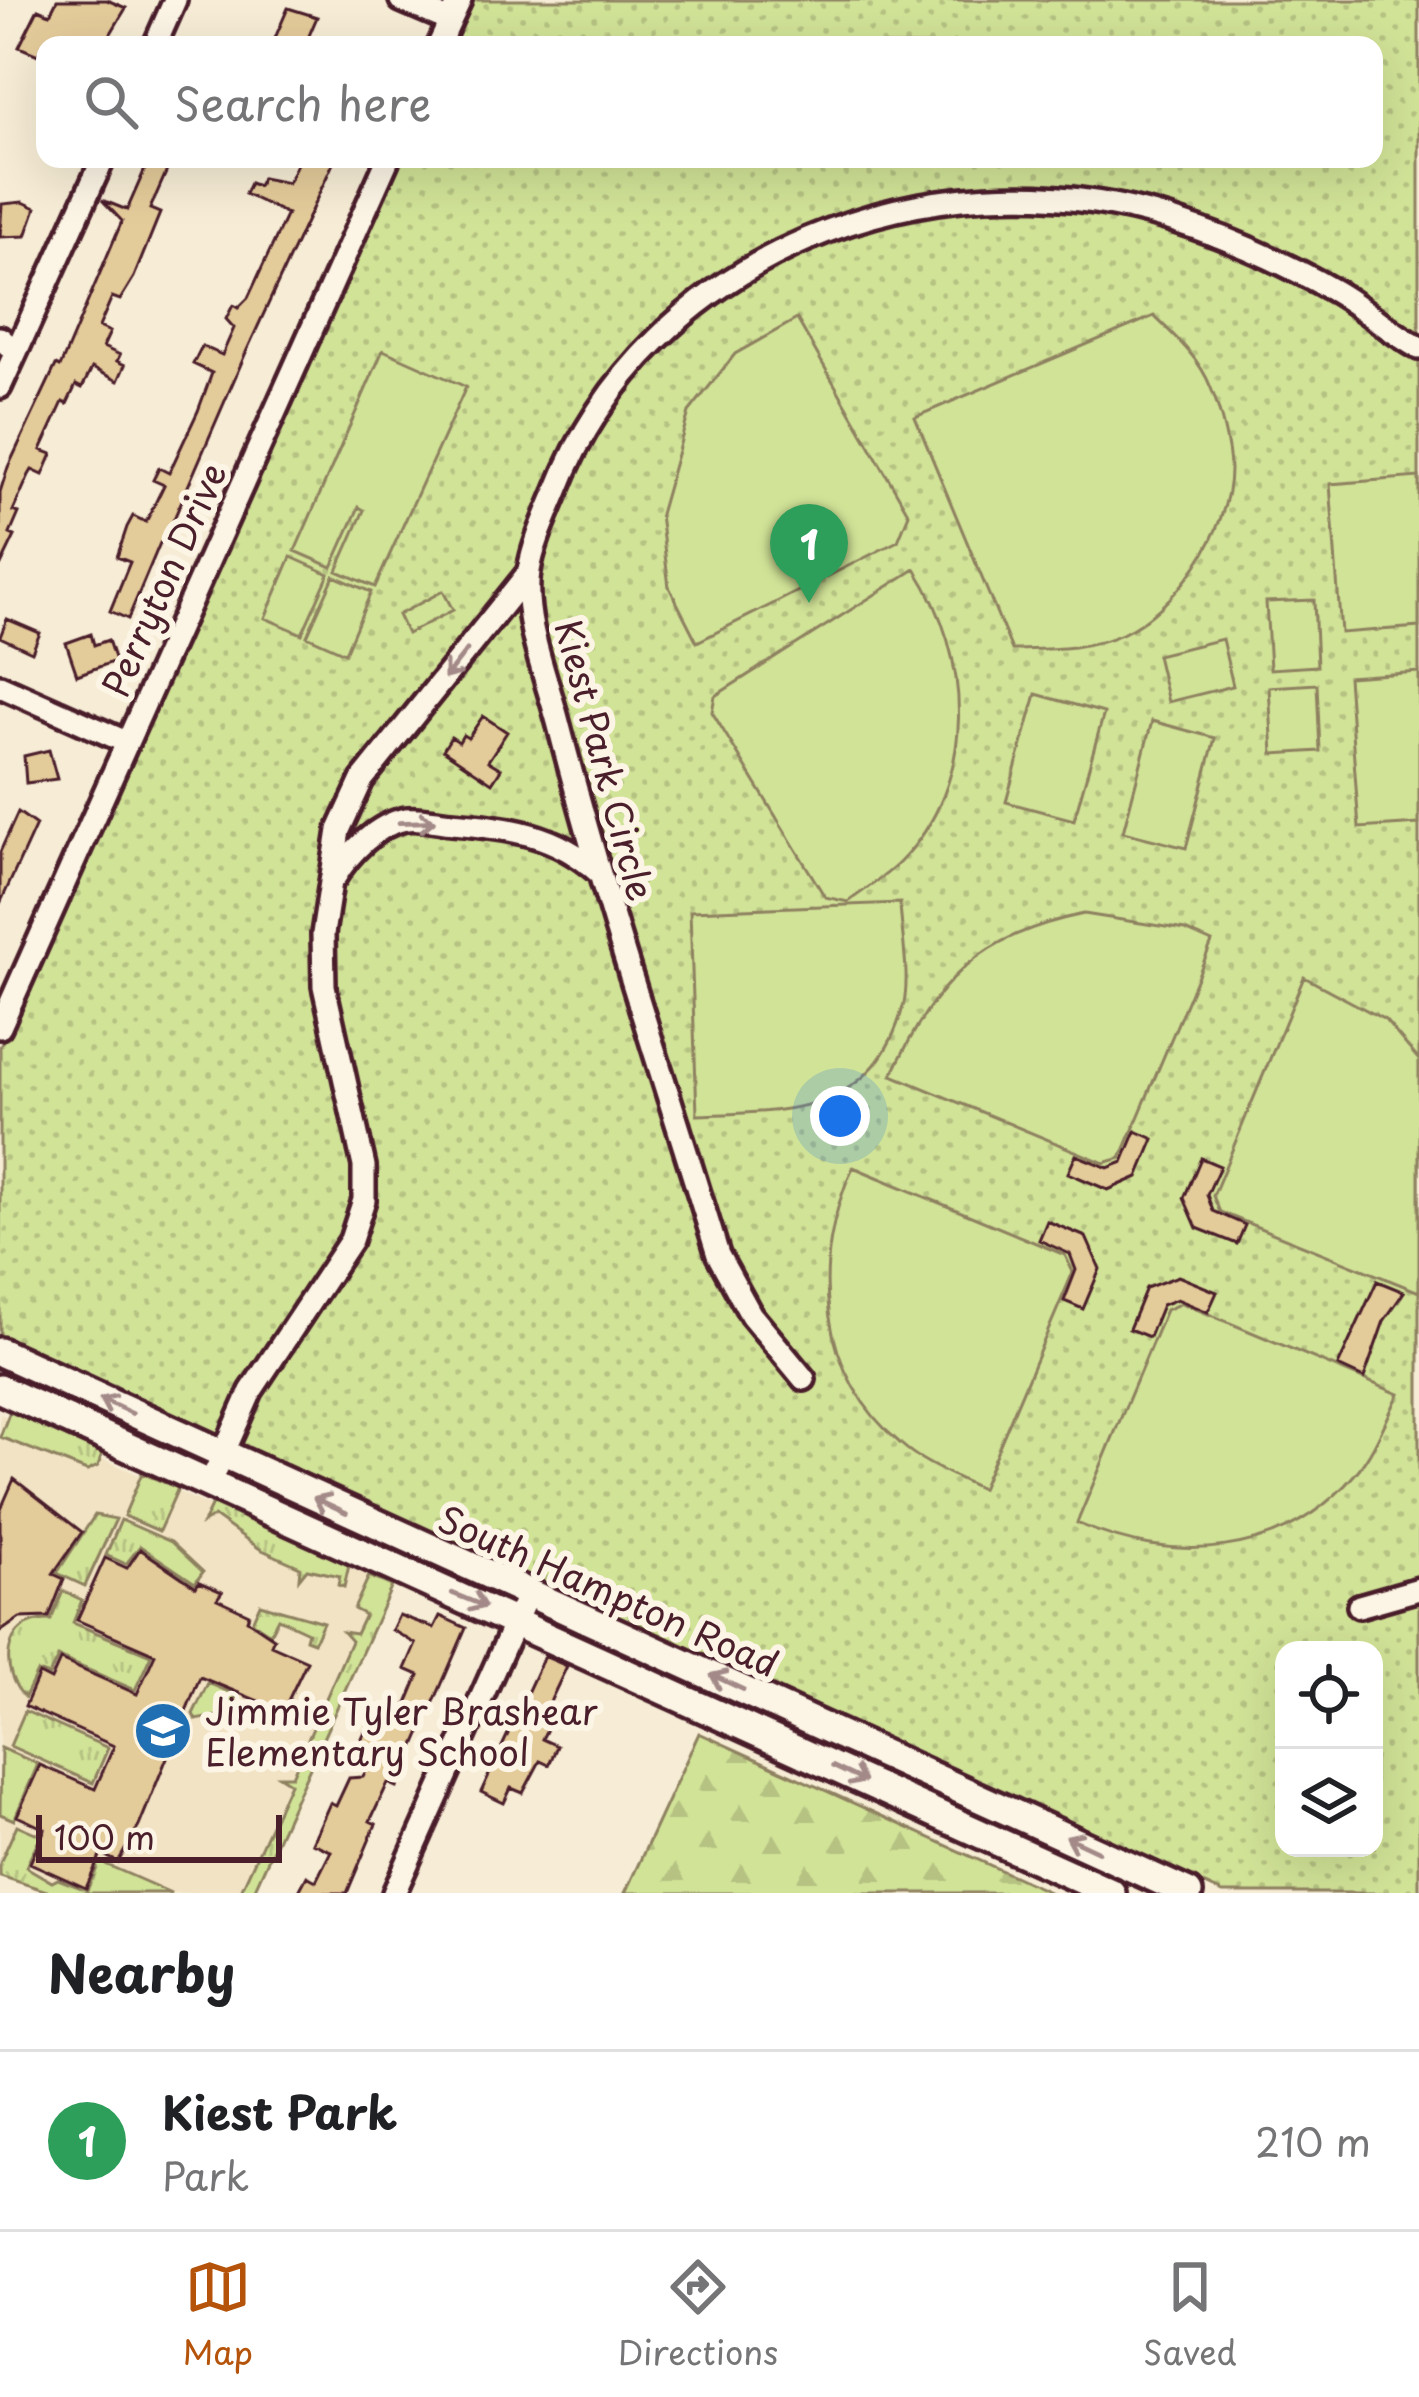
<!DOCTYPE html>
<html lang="en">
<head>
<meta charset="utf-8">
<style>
	body { margin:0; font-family:"Playpen Sans",sans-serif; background:#f2f2f2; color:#202124 }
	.controls { position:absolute; right:36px; bottom:36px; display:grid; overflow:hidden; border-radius:24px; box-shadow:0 12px 48px #0002 }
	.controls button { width:108px; height:108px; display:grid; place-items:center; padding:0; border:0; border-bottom:3px solid #e0e0e0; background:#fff; color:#202124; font:60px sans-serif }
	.scale { position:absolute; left:36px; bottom:30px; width:246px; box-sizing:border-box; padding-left:12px; border:6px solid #4a1f2b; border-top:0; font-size:33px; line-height:42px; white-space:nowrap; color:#4a1f2b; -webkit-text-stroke:9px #fcf5e5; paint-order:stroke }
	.you { position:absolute; left:840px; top:1116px; width:42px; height:42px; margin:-30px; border:9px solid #fff; border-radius:50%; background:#1a73e8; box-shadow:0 0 0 18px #1a73e833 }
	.badge { display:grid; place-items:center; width:78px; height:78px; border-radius:50%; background:#b45309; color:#fff; font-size:39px; font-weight:700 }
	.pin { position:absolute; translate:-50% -99px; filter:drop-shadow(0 3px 6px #0008) }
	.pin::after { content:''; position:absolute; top:63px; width:42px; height:36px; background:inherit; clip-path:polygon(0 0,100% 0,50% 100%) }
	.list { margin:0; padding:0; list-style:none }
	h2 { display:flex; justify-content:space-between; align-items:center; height:156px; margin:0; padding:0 48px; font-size:51px }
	h2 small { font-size:39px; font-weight:400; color:#757577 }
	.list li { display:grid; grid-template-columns:78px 1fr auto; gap:36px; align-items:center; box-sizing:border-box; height:180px; padding:0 48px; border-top:3px solid #e0e0e0 }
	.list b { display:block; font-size:45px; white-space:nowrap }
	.list p { margin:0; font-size:39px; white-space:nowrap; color:#757577 }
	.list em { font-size:39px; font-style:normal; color:#757577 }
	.icon { flex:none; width:66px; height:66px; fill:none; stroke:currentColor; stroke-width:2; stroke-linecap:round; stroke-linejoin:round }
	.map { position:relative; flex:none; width:1419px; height:1893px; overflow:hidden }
	.search { position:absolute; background:#fff; box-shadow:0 12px 48px #0002; left:36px; right:36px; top:36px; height:132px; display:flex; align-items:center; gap:30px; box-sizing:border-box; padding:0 42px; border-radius:24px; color:#757577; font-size:45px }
	.sheet { height:336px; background:#fff }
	nav { display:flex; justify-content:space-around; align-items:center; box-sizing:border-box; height:168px; border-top:3px solid #e0e0e0; background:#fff; font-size:33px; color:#757577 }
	nav a { display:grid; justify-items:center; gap:6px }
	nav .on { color:#b45309 }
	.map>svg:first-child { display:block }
	.built { fill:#f1e3c4 }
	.grass { fill:url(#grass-tufts); stroke:#8e8161; stroke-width:3 }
	.forest { fill:url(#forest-firs); stroke:#8e8161; stroke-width:3 }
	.park { fill:url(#park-dots); stroke:#8e8161; stroke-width:3; fill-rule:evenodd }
	.pitch { fill:#d1e397; stroke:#8e8161; stroke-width:3 }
	.building { fill:#e4cb9a; stroke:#4a1f2b; stroke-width:3 }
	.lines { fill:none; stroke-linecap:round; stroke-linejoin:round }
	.street-casing { stroke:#4a1f2b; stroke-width:30 }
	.secondary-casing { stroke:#4a1f2b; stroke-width:36 }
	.street { stroke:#fcf5e5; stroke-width:21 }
	.secondary { stroke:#fcf5e5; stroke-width:27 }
	.oneway { stroke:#a38a88 }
	.labels { text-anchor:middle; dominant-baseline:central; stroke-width:12; stroke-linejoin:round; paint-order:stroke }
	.street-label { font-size:36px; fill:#4a1f2b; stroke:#fcf5e5 }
	.poi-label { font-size:36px; fill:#4a1f2b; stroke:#fcf5e5; text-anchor:start }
</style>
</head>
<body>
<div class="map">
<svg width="1419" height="1893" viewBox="0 0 1419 1893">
	<defs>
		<pattern id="grass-tufts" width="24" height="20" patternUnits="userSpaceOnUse" patternTransform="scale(3)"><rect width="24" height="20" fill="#d1e397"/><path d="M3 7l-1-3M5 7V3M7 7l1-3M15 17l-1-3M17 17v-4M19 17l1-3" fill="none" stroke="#b5c282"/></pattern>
		<pattern id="forest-firs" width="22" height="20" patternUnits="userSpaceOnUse" patternTransform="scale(3)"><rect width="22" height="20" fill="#d1e397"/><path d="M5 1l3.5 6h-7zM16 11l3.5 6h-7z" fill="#b5c282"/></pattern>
		<pattern id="park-dots" width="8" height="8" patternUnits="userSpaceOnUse" patternTransform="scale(3)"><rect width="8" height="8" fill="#d1e397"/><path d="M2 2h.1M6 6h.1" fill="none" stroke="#b5c282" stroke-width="1.8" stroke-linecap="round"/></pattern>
	</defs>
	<rect width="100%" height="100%" fill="#f7edd6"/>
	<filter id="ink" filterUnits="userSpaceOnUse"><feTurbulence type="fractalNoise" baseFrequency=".00833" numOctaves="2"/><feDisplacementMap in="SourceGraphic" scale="24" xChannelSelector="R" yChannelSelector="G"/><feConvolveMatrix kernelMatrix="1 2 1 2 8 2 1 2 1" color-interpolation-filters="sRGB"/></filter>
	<g filter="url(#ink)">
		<path class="built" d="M0,1414l392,172 -139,307h-200l-53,-17z"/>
		<path class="grass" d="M10,1411l92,42 -4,13 -11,5 -87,-34z
			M142,1473l36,15 -19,43 -35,-15z
			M212,1504l137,61 -5,22 -6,-2 2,-9 -33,-7 -8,10 1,-12 -40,-18 -46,-33 -11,7z
			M95,1515l21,4 -31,67 -28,-13z
			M121,1520l50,22 32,30 -8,11 -55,-37 -14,18 -20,-9z
			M369,1576l23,10 -139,307h-13l50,-110 -11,-7h13l59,-135 -8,-9 13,2 9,-19 -11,-6z
			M63,1591l19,9 -9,23 78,32 -16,35 -77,-33 -9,19 -12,-4 -12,25c-25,-22 -25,-79 26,-77z
			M260,1604l63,18 -9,20 -8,-3 2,-7 -30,-14 -8,16 -18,-12z
			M208,1683l29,12 -10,19 -31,6 -3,-6z
			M25,1711l83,37 -15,35 -83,-37z
			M17,1825l50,22 -2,6 -27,-12 -12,26 26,15 6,-3 29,11 10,-22 -26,-19 100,44h-118l-53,-17v-13z"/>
		<path class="forest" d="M699,1733l352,160h-426z"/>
		<path class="park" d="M468,0h951v1893h-196l-1223,-553v-293l397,-888h977v-114h-926zM1284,1650h90v198h-90z"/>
		<path class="pitch" d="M1154,316c22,21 46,43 57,72 9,22 19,59 19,82 0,61 -54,139 -108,164 -35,16 -73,15 -110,16l-97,-233z
			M797,319l112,195 -11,27 -201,101 -28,-55 -9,-73 29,-102 46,-58z
			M383,350l83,37 -91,200 -38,-16 27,-61 -5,-3 -27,60 -37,-16z
			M1419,477v150l-78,6 -11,-149z
			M291,557l38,17 -27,60 -37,-16z
			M915,569c57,88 64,213 -15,293 -15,15 -35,27 -52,40l-23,-5 -113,-185 3,-16z
			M334,576l37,16 -26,61 -38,-17z
			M443,591l10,19 -46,24 -9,-19z
			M1314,600l3,66 -47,3 -4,-67z
			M1222,639l11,47 -65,16 -11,-47z
			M1419,672v152l-60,4 -11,-151z
			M1317,684l3,67 -47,3 -4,-67z
			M1036,694l68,19 -30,107 -68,-18z
			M1152,721l63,17 -29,110 -63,-16z
			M900,903c1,30 11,74 3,104 -30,109 -115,104 -206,108l-7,-204z
			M1084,914l101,16 27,12 -91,216 -17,5 -212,-88c45,-96 86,-139 192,-161z
			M1304,977l81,43 34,40v232l-199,-80 -7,-16z
			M853,1167l212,88 8,17 -92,217c-26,-13 -58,-25 -80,-45 -84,-71 -91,-183 -48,-277z
			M1182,1303l217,91c-13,26 -25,58 -44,80 -71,85 -183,91 -278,49l89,-213z
			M1,1748l37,16 -24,56 -14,-6z"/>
		<path class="building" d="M57,0h50l19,8 -22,37h-62l-4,10 -19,-8 19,-38 12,5z
			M288,8l29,9 -12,28h-33z
			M299,159h36l-88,191 -74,171 4,1 -9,19 -8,2 -32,76 -18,-8 20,-49 -13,-5 10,-30 6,-11 13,6 18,-37 -11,-5 6,-12 10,5 29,-62 14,-38 -19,-9 9,-18 20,9 12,-27 -8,-9 7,-14 5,3 10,-10 39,-84 -42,-20 5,-11 8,3 4,-8 26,5z
			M149,160l19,8 -18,41 10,4 -26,64 -14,23 -8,-3 -13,30 11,5 -7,15 17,8 -3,6 8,4 -7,16 -26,-13 -10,20 -6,-3 -9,19 -4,-2 -22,48 11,4 -9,21 -11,-5 -3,5 -16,36 6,2 -9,21 5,2 -15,31v-75l8,-25 48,-102 4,2 62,-146 -20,-21 25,10z
			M23,202l13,6 -10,28 -26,1 2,-33z
			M7,619l33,14 -8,19 -32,-15z
			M91,634l3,11 14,-5 7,21 -38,14 -11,-32z
			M483,716l24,16 -19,29 13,8 -9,14 -49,-33 8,-13 8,5 4,-7 5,3z
			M49,750l8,29 -31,4 -2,-27z
			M18,812l18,13 -36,79v-52z
			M1136,1131l18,8 -16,38 -30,13 -40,-17 8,-18 32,13 15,-6z
			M1201,1158l19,8 -13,29 6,16 32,14 -8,19 -40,-16 -13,-30z
			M1047,1221l39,16 14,32 -17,40 -19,-8 12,-31 -6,-16 -31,-14z
			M1178,1276l39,16 -9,20 -31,-13 -15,6 -13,32 -20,-8 17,-41z
			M1377,1281l27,11 -20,29 -20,57 -26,-12z
			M14,1479l68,53 -29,42 11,5 -15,38 -29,1 -20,14v-121z
			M140,1549l56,38 3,-5 23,10 -5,7 32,15 -2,6 27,18 -3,7 36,16 -24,50 -83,-34 -61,149 -21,36 -17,-8 -15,34 -56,-25 15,-34 -28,-13 23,-51 55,24 19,-43 -89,-40 14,-32 12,6 9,-20 77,34 18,-40 -78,-34 28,-62 22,10z
			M399,1615l35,13 6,-12 26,12 -69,159 -9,-4 -18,38 6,3 -29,69h-49l9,-17 9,5 15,-30 -19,-8 18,-40 6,3 13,-28 14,-1 14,-27 -17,-8 9,-19 27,7 23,-55 -14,-6 11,-25 -24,-14z
			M544,1656l23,10 -27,57 8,4 -6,12 15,7 -8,19 -9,-4 -17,32 -12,-5 -7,15 -23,-11z"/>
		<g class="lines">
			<g class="street-casing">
				<path id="street" d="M401,0l49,21
					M155,45l20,-45
					M439,45l21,-45
					M0,338l16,14 -16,35
					M16,352l87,-193
					M0,686l126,56
					M335,877c14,-24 42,-53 71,-58 14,-2 32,3 46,4 57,5 103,10 146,49
					M0,1027l388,-868
					M804,1379l-53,-64 -33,-60c-54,-177 -114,-354 -160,-533 -12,-46 -36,-103 -29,-151 4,-26 17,-54 27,-78 91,-238 376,-348 613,-274 57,18 115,43 167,73 29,17 54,40 83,56
					M209,1486l42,-95 100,-151 13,-40v-34l-40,-180 -1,-52 16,-104 23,-50 167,-208
					M1359,1606l60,-17
					M394,1893l135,-302"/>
			</g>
			<g class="secondary-casing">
				<path id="secondary" d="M0,1352l1188,541
					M0,1389l1111,504"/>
			</g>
			<use href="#street" class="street"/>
			<use href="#secondary" class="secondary"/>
		</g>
		<defs><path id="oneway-shaft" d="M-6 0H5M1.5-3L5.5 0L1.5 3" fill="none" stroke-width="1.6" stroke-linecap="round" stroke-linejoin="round" transform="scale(3)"/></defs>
		<g class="oneway">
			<use href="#oneway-shaft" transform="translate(456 664) rotate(128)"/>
			<use href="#oneway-shaft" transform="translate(417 822) rotate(-2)"/>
			<use href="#oneway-shaft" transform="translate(116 1406) rotate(-155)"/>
			<use href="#oneway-shaft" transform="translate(330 1505) rotate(-155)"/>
			<use href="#oneway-shaft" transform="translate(469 1600) rotate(22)"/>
			<use href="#oneway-shaft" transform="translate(727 1682) rotate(-155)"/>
			<use href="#oneway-shaft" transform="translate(849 1774) rotate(25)"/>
			<use href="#oneway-shaft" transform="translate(1082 1844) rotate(-155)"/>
		</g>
	</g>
	<defs>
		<g id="school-disc" transform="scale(3)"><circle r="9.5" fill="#1f6fb2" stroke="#fcf5e5"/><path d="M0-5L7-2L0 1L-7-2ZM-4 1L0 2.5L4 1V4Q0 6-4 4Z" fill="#fff"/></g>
	</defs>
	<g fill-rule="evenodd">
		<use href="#school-disc" x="163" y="1731"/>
	</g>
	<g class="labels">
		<g class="street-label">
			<text transform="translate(163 579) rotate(-66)">Perryton Drive</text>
			<text transform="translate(606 760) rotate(75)">Kiest Park Circle</text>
			<text transform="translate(609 1590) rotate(24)">South Hampton Road</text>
		</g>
		<g class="poi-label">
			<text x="205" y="1710">Jimmie Tyler Brashear<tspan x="205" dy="41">Elementary School</tspan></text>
		</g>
	</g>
</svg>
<div class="controls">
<button><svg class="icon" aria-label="locate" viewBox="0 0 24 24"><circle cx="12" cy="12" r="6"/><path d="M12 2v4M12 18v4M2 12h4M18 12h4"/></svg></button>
<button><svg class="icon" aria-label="layers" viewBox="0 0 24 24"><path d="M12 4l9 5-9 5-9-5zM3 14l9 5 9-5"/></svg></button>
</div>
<div class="scale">100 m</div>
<div class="you"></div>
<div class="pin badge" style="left:809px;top:603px;background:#2e9e5b">1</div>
<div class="search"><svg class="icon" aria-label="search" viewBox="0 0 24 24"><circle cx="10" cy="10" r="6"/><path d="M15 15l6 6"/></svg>Search here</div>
</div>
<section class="sheet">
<h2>Nearby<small></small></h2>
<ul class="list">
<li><span class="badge" style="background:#2e9e5b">1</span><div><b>Kiest Park</b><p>Park</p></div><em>210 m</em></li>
</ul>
</section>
<nav>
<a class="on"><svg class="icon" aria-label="map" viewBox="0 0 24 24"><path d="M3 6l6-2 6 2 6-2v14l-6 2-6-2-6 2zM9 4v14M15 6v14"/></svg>Map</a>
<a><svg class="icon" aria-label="directions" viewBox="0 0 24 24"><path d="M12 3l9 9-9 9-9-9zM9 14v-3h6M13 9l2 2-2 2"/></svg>Directions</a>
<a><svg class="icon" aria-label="saved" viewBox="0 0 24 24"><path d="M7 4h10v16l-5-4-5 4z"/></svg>Saved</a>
</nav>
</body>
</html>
